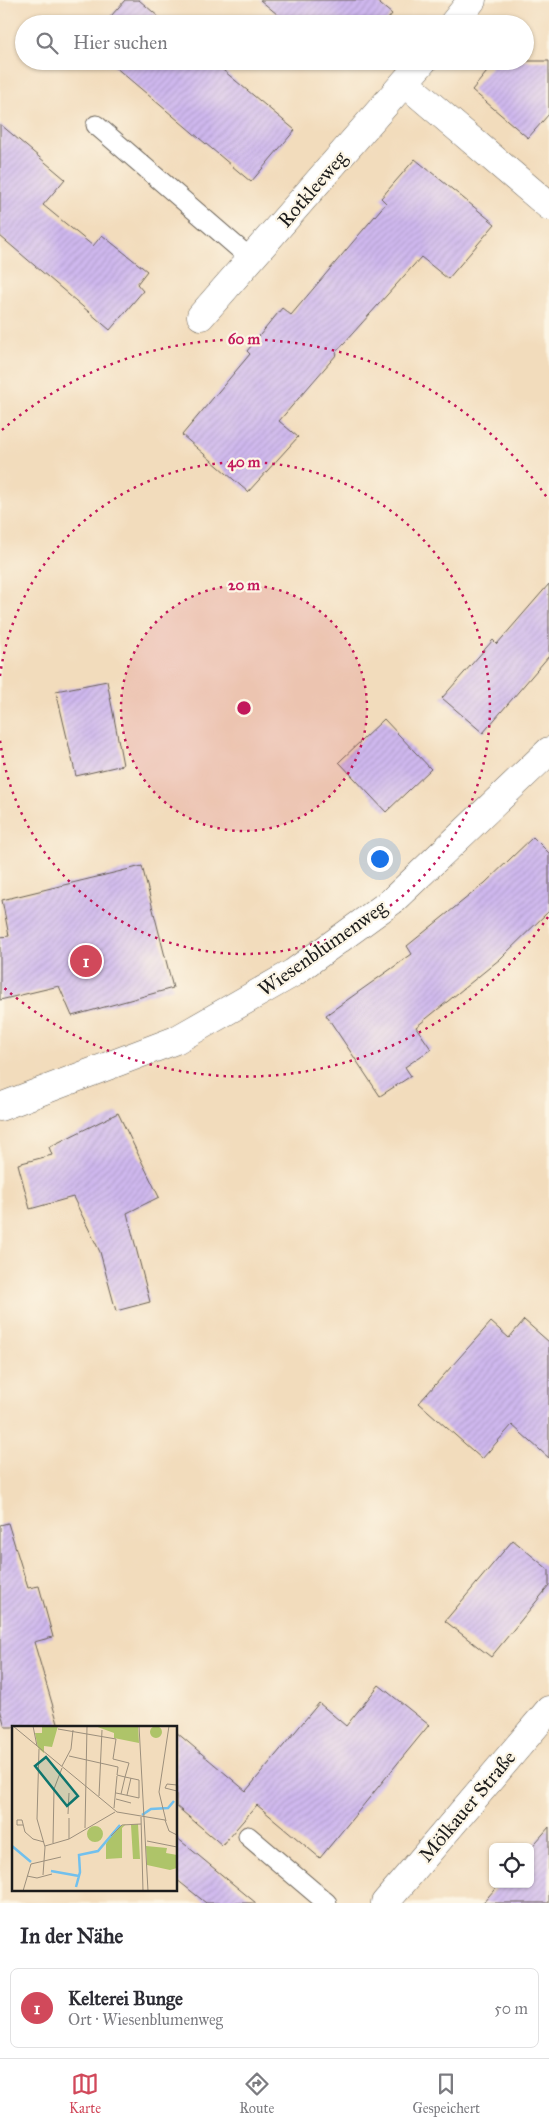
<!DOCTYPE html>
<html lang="de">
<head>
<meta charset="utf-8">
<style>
	body { margin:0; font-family:"IM FELL Great Primer",serif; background:#f2f2f3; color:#2b2b33 }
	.controls { position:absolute; right:15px; bottom:15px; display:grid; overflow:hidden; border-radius:8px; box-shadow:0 1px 4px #0004 }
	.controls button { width:45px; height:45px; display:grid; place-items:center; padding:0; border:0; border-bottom:1px solid #e1e1e2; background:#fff; color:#2b2b33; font:25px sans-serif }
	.you { position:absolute; left:379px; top:858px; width:18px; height:18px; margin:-12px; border:4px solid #fff; border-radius:50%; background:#1a73e8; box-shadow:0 0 0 8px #1a73e833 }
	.badge { display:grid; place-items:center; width:32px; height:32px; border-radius:50%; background:#d1495b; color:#fff; font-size:16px; font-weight:700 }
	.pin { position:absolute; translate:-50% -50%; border:2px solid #fff; box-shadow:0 1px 5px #0006 }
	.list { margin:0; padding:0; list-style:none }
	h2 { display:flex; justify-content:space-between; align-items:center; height:65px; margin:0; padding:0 20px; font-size:21px }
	h2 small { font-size:16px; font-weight:400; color:#7c7c81 }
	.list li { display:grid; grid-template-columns:32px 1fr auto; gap:15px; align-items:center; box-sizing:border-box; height:80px; margin:0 10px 10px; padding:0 10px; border:1px solid #e1e1e2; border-radius:8px }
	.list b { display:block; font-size:19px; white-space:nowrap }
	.list p { margin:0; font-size:16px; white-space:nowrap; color:#7c7c81 }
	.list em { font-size:16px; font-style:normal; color:#7c7c81 }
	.icon { flex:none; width:28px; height:28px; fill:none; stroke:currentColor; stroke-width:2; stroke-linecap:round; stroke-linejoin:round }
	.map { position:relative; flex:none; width:549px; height:1903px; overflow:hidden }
	.search { position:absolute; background:#fff; box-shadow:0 1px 4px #0004; left:15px; right:15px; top:15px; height:55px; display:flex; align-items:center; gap:12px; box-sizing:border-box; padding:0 18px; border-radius:28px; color:#7c7c81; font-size:19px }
	.sheet { height:155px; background:#fff }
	nav { display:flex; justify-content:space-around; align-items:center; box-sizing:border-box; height:70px; border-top:1px solid #e1e1e2; background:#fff; font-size:14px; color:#7c7c81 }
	nav a { display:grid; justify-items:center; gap:2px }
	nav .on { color:#d1495b }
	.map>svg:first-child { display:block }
	.building { fill:url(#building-hatch) }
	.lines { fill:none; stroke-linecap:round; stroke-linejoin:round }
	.lane-casing { stroke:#675f54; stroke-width:21 }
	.street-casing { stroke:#675f54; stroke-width:29 }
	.secondary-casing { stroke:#675f54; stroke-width:29 }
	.lane { stroke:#fff; stroke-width:19 }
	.street { stroke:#fff; stroke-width:28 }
	.secondary { stroke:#fff; stroke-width:28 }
	.ring { fill:none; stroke:#c2185b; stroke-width:2.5; stroke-dasharray:2.5 5 }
	.labels { text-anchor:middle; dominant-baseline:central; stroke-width:4.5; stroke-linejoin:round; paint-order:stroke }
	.street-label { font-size:20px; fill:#1c1c1c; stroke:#fcf5e5 }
	.inset-river { fill:none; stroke:#72c0ed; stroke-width:2.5 }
	.inset-road { fill:none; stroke:#9c8f7c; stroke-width:1 }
	.view { fill:#0f766e; fill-opacity:0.15; stroke:#0f766e; stroke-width:2.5 }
	.inset-edge { fill:none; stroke:#1c1c1c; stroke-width:2.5 }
	.centre { fill:#c2185b; stroke:#fcf5e5; stroke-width:2.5 }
	.ring-label { font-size:15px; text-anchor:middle; font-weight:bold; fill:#c2185b; stroke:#fcf5e5; stroke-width:4.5; stroke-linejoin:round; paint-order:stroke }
</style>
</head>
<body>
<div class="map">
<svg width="549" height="1903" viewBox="0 0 549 1903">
	<defs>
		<pattern id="building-hatch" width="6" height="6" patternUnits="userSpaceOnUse" patternTransform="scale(1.25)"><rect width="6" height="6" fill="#cfb8ee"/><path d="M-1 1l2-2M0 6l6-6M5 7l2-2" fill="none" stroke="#b19ecc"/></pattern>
	</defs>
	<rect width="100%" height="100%" fill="#fcf5e5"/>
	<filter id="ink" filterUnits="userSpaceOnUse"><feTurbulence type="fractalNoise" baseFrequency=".02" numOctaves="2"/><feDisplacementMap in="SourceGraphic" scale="10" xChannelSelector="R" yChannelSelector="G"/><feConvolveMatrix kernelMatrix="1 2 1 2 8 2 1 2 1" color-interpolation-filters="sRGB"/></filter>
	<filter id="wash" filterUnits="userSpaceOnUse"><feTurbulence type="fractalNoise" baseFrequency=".0096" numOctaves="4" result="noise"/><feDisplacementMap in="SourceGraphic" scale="20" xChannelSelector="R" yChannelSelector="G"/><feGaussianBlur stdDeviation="1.12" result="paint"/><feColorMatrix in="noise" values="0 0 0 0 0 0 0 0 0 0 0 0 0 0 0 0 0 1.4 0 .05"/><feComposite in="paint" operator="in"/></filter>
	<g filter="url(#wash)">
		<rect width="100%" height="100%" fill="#f2dcbc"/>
		<g id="blocks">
			<path class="building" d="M125,0h14l28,24h-63z
				M260,0h115l17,14 -8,10h-95z
				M108,61h104l83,69 -44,52z
				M496,61h53v53l-21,24 -56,-48z
				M0,124l65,55 -22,26 50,41 9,-11 45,36 -10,13 6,7 -33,39 -110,-94z
				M415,159l80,65 -47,55 -27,-22 -85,95 1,2 -58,67 19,16 -50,55 -66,-57 68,-81 -3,-3 35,-43 9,7 95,-112 -5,-5z
				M549,584v72l-66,77 -41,-35 51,-58 4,4z
				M107,681l16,84 -47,11 -20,-85z
				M384,719l47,50 -45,43 -47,-50z
				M533,837l16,16v58l-49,48 -84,68 15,22 -26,18 6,9 -31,20 -54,-81 86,-61 -5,-8 78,-63z
				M142,866l31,122 -101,28 -13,-30 -59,14v-63l9,-1 -7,-36z
				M118,1113l41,84 -32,16 23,89 -34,9 -16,-59 -27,-55 -43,12 -12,-45 34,-9 -3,-8z
				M524,1320l25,22v116l-37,-33 -30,34 -63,-56 72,-81 18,16z
				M8,1523l20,65 11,-2 14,51 -19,5 25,85h-54l-5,-18v-184z
				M513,1540l36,30v16l-58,71 -46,-36z
				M379,1685l50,40 -109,133 -63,-53 -35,40 -46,-39v-74l70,59 73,-88 27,23z
				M549,1827v76h-66l16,-19h31v-35z
				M176,1837l80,66h-50l-30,-24z"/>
		</g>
	</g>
	<g filter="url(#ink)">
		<use href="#blocks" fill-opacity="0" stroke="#675f54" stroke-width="1"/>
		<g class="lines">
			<g class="lane-casing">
				<path id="lane" d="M96,125l155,134
					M248,1836l79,67"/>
			</g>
			<g class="street-casing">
				<path id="street" d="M453,24l19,-24
					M405,83l144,123
					M201,316l222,-255
					M0,1107l176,-67 117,-67 99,-72 157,-150"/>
			</g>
			<g class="secondary-casing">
				<path id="secondary" d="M385,1903l164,-193"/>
			</g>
			<use href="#lane" class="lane"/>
			<use href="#street" class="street"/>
			<use href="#secondary" class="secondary"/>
		</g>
	</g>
	<circle cx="244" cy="708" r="123" fill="#c2185b" fill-opacity=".12"/>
	<g class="ring">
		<circle cx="244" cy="708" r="123"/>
		<path d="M0 676A246 246 0 1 1 0 740"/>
		<path d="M548 917A369 369 0 0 1 2 986M2 430A369 369 0 0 1 548 499"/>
	</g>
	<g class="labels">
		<g class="street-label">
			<text transform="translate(312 189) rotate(-49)">Rotkleeweg</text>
			<text transform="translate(322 948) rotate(-35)">Wiesenblumenweg</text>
			<text transform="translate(467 1806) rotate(-50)">Mölkauer Straße</text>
		</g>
	</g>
	<g transform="translate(12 1726)">
		<rect width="165" height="165" fill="#f2dcbc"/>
		<path d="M30,0h16l-6,21 -8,-1v7l-6,-5 -3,-15h7zM134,120l21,2 -1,5 11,2v13l-7,2 -23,-5z" fill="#aec469"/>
		<path d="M138 6a6 6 0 1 1 12 0a6 6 0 1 1-12 0ZM83,0h43l1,17 -25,-5v-5zM114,98l-4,4v30l-16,1v-15l3,-6 8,-10zM126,98l2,35h-7l-2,-34zM75 108a8 8 0 1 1 16 0a8 8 0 1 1-16 0Z" fill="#aec469"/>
		<path class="inset-river" d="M130,89l9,-6 17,-1 6,-7M0,120l19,16M39,145l28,5M64,161l4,-15 -1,-17 19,-4 22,-26"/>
		<path class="inset-road" d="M1,0l104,86 48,8 4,11 8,4M21,0l4,20M127,0l9,165M46,3l58,10 -3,20 16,4 -4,14 14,3v18l-18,-4M27,23l-2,70 8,28 -2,28M57,30l49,11 -1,8 8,2 -4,17 -5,-1M50,40l9,-17 2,-19M165,59l-10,-1 -2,4 12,3M115,69l4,-17M87,70l3,-66M104,73l15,4M102,82l3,-32M56,88l1,-21M129,91l2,74M57,92v21M154,95l-7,-29 10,-66M11,99h-6v-5h5l3,12 8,7 11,3M73,102l2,-102M99,110l11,-11 19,-1M135,115l30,6M41,117l1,-54 8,-21M33,120l24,-7 46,-27M15,150l10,2 15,-4M11,165l8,-27 30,-7"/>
		<path class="view" d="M34,31l32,39 -11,10 -32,-40z"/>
		<rect width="165" height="165" class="inset-edge"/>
	</g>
	<circle cx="244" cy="708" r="8" class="centre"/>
	<g class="ring-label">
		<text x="244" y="344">60 m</text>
		<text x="244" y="467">40 m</text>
		<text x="244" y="590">20 m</text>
	</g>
</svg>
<div class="controls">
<button><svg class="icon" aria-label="locate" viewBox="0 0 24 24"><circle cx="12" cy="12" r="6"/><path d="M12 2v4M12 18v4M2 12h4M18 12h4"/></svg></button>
</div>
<div class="you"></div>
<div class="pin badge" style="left:86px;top:961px">1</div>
<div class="search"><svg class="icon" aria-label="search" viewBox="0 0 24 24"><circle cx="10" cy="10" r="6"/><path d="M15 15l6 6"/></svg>Hier suchen</div>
</div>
<section class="sheet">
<h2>In der Nähe<small></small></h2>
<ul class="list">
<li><span class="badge">1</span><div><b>Kelterei Bunge</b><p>Ort · Wiesenblumenweg</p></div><em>50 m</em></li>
</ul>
</section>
<nav>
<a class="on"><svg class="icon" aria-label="map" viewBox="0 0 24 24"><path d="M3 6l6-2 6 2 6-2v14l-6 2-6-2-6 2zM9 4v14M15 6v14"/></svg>Karte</a>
<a><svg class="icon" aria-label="directions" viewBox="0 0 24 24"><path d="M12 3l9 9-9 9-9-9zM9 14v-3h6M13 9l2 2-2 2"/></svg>Route</a>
<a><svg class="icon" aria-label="saved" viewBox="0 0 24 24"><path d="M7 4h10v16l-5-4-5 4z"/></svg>Gespeichert</a>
</nav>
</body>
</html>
